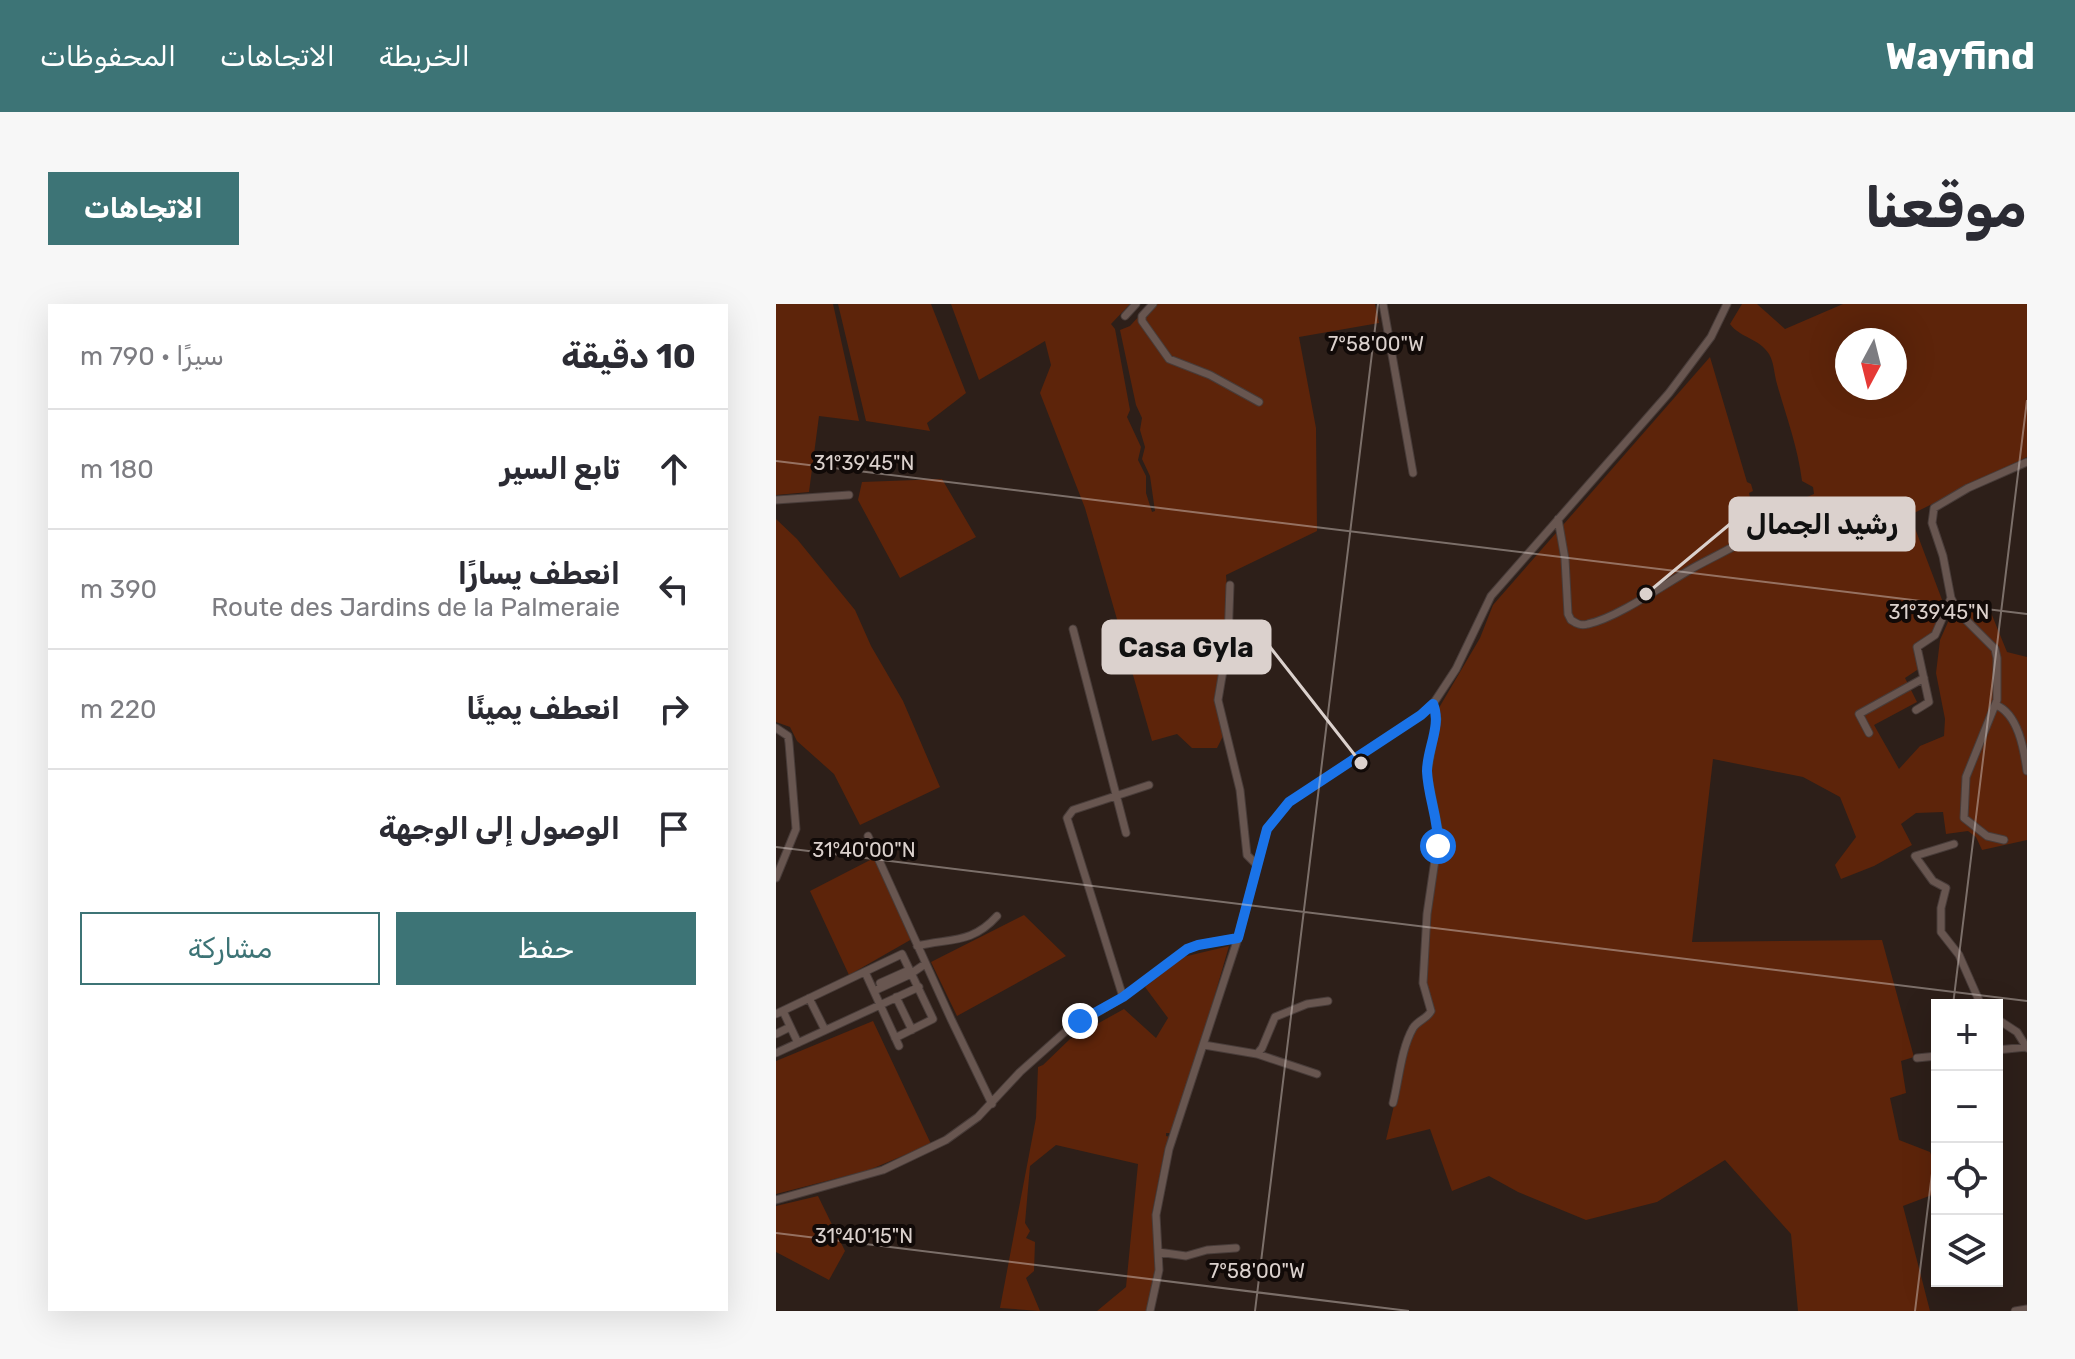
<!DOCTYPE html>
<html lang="ar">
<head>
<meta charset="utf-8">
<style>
	body { margin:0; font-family:Rubik,Vazirmatn,sans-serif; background:#f7f7f7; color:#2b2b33; direction:rtl }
	.controls { position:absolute; right:24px; bottom:24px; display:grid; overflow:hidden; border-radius:0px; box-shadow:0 8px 32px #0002 }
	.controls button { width:72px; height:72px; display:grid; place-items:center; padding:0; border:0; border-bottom:2px solid #e1e1e2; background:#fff; color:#2b2b33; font:40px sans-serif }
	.compass { position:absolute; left:1059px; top:24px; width:72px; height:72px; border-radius:50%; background:#fff; box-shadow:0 8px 32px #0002; rotate:187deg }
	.stop { position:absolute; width:24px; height:24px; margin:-18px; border:6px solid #1a73e8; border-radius:50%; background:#fff }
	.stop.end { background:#1a73e8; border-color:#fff; box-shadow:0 2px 8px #0008 }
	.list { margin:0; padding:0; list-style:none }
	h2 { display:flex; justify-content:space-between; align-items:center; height:104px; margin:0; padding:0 32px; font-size:34px }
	h2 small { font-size:26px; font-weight:400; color:#7c7c81 }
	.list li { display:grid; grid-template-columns:52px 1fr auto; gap:24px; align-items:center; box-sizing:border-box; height:120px; padding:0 32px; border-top:2px solid #e1e1e2 }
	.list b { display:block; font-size:30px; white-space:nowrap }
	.list p { margin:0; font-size:26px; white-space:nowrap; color:#7c7c81 }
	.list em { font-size:26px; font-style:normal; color:#7c7c81 }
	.actions { display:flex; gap:16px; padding:24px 32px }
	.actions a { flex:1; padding:18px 0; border:2px solid #3d7476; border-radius:0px; text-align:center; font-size:28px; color:#3d7476 }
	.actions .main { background:#3d7476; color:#fff }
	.icon { flex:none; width:44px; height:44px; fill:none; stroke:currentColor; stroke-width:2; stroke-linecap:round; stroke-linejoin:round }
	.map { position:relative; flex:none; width:1251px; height:1007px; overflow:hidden; direction:ltr; border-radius:0px }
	header { display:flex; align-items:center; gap:48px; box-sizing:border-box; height:112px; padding:0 40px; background:#3d7476; color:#fff }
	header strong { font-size:38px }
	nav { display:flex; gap:44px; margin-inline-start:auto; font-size:28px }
	.intro { display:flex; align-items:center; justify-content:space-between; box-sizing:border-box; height:192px; padding:0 48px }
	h1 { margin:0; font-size:56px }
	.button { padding:20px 36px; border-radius:0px; background:#3d7476; color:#fff; font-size:28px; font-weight:700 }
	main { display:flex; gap:48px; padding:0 48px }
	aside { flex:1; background:#fff; border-radius:0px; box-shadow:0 8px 32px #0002 }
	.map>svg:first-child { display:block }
	.green { fill:#5d240a; fill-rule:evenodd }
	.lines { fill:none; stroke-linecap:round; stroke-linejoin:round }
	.minor-casing { stroke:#483c39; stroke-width:9 }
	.minor { stroke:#685650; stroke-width:7 }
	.route { stroke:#1a73e8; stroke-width:10 }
	.ticks { fill:none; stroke:#dbd1cd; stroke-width:2; stroke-opacity:0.45 }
	.ticks-label { font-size:20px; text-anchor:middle; fill:#dbd1cd; stroke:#110a08; stroke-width:8; stroke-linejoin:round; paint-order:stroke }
	.leader { fill:none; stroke:#dbd1cd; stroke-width:3 }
	.callout-dot { fill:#dbd1cd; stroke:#110a08; stroke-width:3 }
	.callout { fill:#dbd1cd; stroke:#dbd1cd; stroke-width:3 }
	.callout-label { font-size:28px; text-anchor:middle; font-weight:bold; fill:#111 }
</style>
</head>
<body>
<header>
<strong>Wayfind</strong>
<nav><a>الخريطة</a><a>الاتجاهات</a><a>المحفوظات</a></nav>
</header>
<div class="intro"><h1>موقعنا</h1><a class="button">الاتجاهات</a></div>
<main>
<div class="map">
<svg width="1251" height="1007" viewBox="0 0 1251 1007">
	<rect width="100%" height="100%" fill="#2d1f19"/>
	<path class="green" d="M0,0h57l26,117 -40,-5 -10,76 -33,3z
		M62,0h93l35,89 -39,30 3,8 -64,-10z
		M175,0h179l-19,20 4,5 15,81 -3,7 14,30 -3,13 8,16v17l6,19 3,-1 -5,-35 -8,-17 3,-12 -5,-17 2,-12 -6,-13 -16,-75 10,-4 20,-22h225l4,19 -80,14 17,91 1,103 -91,44 2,28 -2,41 -11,50 9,40 -7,14h-25l-15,-14 -25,7 -67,-233 -45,-115 11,-28 -6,-24 -66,39z
		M966,0h15l28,25 58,-25h184v153l-117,58 34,90 -15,35 -14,3 8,23 -18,12 12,24 -43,23 25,44 21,-23 24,-10 1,-17 -9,-46 4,-33 12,-27 35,-10 20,49 20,5v183l-45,10 -6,-13 -8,-6 -22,3 -3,-22 -27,1 -15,11 11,21 -38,21 -33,13 -6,-14 21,-28 -16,-40 -37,-20 -90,-18 -21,183 190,-2 32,117 -13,4 5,32 -16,5 9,42 31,12 7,20v21l-34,13 27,105h-132l-7,-77 -66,-74 -68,42 -71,18 -68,-28 -29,-16 -37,15 -22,-62 -44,11 27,-117 13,-9 -1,-108 10,-62 -9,-63v-28l7,-35 47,-80 13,-33 217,-248 37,125 4,2 2,7 -4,2 6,27 59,-26 -1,-7 -11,-6c-4,-34 -16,-65 -25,-97 -3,-10 -3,-22 -8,-30 -10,-16 -29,-16 -39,-30zM1071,36h48v48h-48z
		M166,175l34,58 -76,41 -42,-78 4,-18z
		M0,215l21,20 58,71 16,36 32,55 37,86 -80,38 -26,-51 -37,-33 -7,-14 -14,-5z
		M98,554l38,81 -63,36 -39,-84z
		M248,611l42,41 -109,60 -26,-54z
		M453,642l-45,156 -12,31h-6v3l4,1 -6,16 -12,60 4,67 -9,31h-50l29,-24 12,-123 -82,-19 -26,21 -5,57 5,8 -4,7 9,4 -1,29 -8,7 14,33 -40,-3 36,-190 2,-51 5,-2 27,-26 54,-30 32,29 12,-20 -23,-31 38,-30z
		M97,717l58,123 -62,26 -93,24v-133z
		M42,892l27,55 -16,29 -53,-28v-46z"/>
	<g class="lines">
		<g class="minor-casing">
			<path id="minor" d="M377,0l-11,12v5l27,38 41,16 49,27
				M607,0l30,169
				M349,12l11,-12
				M0,196l73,-5
				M782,215l7,40 3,55 3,6c6,4 10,6 17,4 29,-6 77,-40 105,-56 22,-12 44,-22 65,-36
				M454,281l-2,56 -10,59 22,90 7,65 10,10
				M1175,294l8,15 36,36 2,9v42l-31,77 -2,41 23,18 17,4
				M297,325l53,204
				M1220,401c22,9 28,44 31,66
				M1140,406l13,-8 -12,-55 18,-12 16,-37 -8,-42 -11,-33 2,-15 34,-20 59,-26
				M0,424l12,8 1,7 7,86 -20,49
				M1093,429l-10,-19 65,-36
				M92,532l83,183 41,85
				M1178,540l-39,12 18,25 13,7 -5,20v24l18,23 22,50
				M141,642c33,-8 55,-2 80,-30
				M89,668l34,74
				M104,679l29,-13
				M98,687l35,-16 16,-11
				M120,693l16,33
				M347,693l-56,-179 6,-8 76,-25
				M33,694l16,32
				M7,707l15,32
				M0,710l126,-60 31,65 -38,19
				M1221,715l20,13 10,16
				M0,730l14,-7
				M428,741l53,9 60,20
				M1221,746l30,-3
				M0,749l143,-66
				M481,750l5,-6 13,-31 32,-13 21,-3
				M1141,754l20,-2
				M617,799c6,-24 8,-54 20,-75 5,-8 14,-9 18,-17l-8,-28 4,-69 12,-81 -12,-60 10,-54 -4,-15
				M0,896l107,-30 63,-30 32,-23 42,-45 46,-41 57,-34 64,-48 11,-4 40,-7
				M382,948l28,4 21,-6 29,-2
				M374,1007l9,-41 -3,-55 13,-66 69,-211 29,-109 22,-27 132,-87 12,-11 23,-35 35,-73 178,-203 42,-56 16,-33
				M1239,1007l12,-2"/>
		</g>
		<use href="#minor" class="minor"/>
	</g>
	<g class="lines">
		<path class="route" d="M304,717l43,-24 64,-48 11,-4 40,-7 29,-109 22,-27 132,-87 12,-11c9,21 -6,45 -6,67 1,26 12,49 11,75"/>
	</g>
	<path class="ticks" d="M0,157l1251,153M0,543l1251,154M1177,701l74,-605M0,929l633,78M479,1007l123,-1007M1139,1007l22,-178"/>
	<g class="ticks-label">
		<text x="600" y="47">7°58'00"W</text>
		<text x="88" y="166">31°39'45"N</text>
		<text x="1163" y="315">31°39'45"N</text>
		<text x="88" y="553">31°40'00"N</text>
		<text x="88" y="939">31°40'15"N</text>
		<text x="481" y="974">7°58'00"W</text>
	</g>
	<path class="leader" d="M870 290L954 220M585 459L494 343"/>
	<g class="callout-dot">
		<circle cx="870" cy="290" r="8"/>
		<circle cx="585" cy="459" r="8"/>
	</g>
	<g class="callout">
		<rect x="954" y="194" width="184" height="52" rx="8"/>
		<rect x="327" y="317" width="167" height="52" rx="8"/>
	</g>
	<g class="callout-label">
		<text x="1046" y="230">رشيد الجمال</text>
		<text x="410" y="353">Casa Gyla</text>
	</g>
</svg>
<div class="controls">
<button>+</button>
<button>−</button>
<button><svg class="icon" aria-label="locate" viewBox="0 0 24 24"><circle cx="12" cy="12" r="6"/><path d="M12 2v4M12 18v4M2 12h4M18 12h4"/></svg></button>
<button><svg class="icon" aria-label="layers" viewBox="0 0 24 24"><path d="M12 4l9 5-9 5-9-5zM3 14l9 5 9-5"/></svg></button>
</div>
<svg class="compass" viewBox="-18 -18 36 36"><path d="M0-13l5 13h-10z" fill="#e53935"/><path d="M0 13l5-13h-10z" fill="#7c7c81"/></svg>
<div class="stop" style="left:662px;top:542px"></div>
<div class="stop end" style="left:304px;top:717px"></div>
</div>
<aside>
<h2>10 دقيقة<small>سيرًا · 790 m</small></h2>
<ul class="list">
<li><svg class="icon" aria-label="ahead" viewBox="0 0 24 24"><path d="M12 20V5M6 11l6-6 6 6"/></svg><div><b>تابع السير</b></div><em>180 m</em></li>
<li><svg class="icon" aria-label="left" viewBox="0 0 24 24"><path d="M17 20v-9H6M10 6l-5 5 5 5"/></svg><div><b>انعطف يسارًا</b><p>Route des Jardins de la Palmeraie</p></div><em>390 m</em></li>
<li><svg class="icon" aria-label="right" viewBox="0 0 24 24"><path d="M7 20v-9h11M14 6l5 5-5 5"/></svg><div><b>انعطف يمينًا</b></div><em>220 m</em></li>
<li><svg class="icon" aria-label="arrive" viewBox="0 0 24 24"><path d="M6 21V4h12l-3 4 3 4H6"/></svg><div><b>الوصول إلى الوجهة</b></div></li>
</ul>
<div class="actions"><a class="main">حفظ</a><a>مشاركة</a></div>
</aside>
</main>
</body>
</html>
